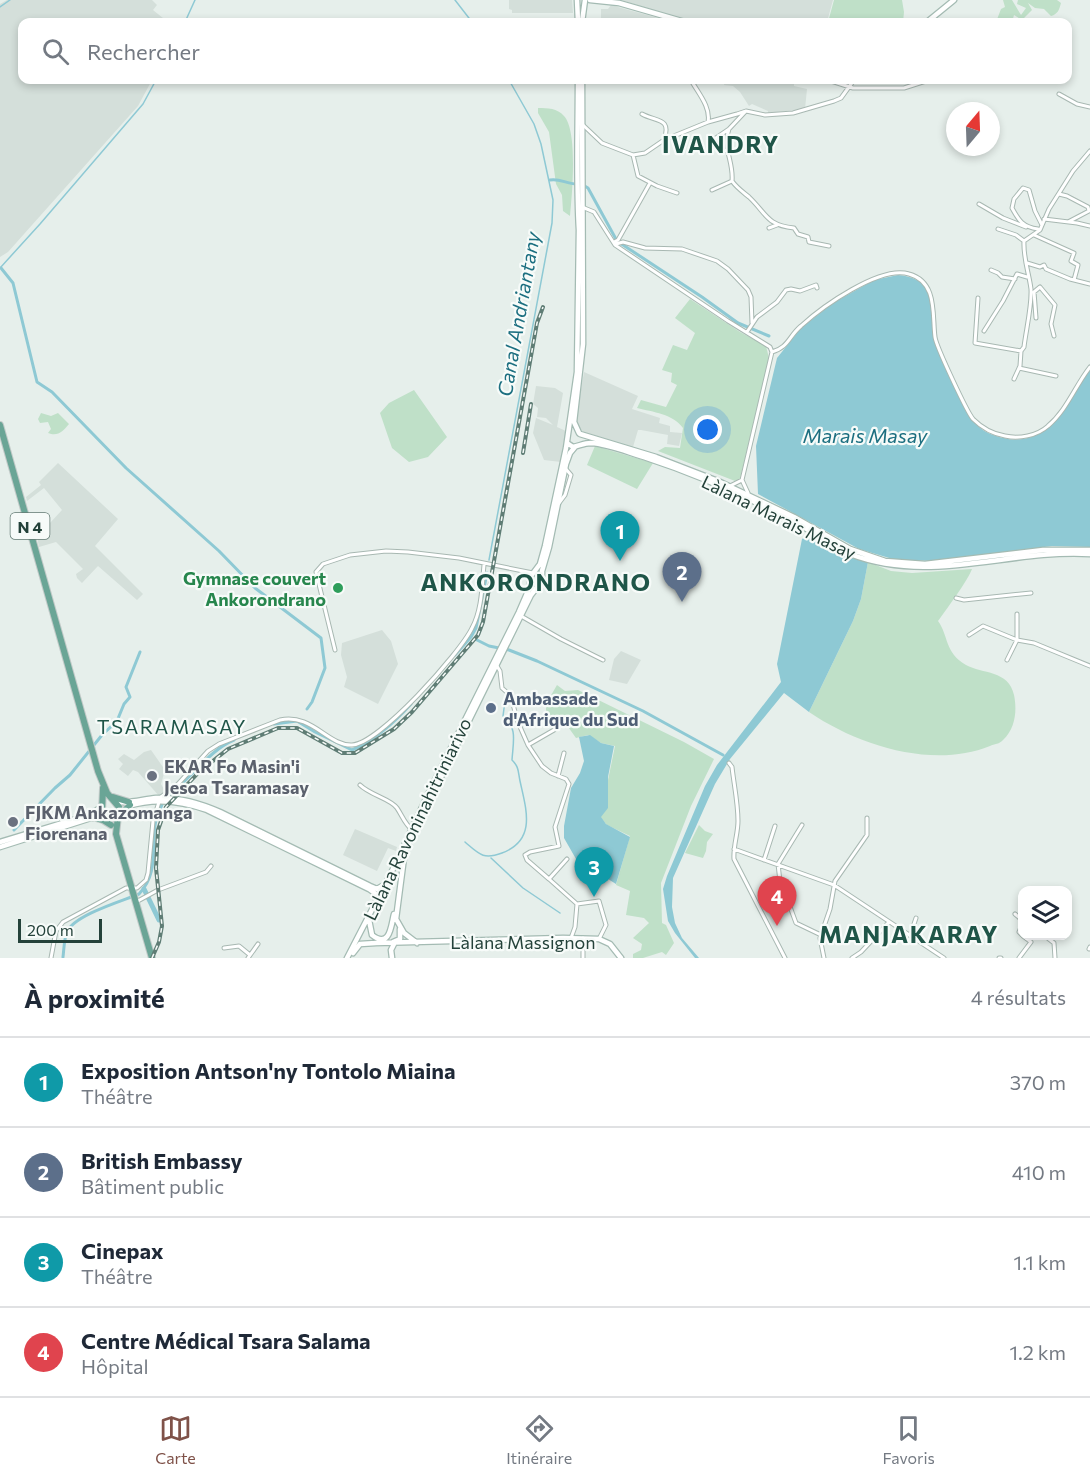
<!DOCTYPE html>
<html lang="fr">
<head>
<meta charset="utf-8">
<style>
	body { margin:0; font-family:Commissioner,sans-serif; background:#f2f2f3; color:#1f2937 }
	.controls { position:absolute; right:18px; bottom:18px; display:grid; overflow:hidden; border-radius:12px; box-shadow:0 3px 9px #0003 }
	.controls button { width:54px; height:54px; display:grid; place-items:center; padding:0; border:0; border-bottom:2px solid #e0e1e3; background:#fff; color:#1f2937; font:30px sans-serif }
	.compass { position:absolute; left:946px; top:102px; width:54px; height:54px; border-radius:50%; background:#fff; box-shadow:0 3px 9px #0003; rotate:19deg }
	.scale { position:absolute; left:18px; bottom:15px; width:84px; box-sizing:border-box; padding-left:6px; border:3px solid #24423a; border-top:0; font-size:16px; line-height:21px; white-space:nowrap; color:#24423a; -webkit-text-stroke:4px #f7fbf9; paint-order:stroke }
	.you { position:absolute; left:708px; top:430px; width:21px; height:21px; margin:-15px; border:4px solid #fff; border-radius:50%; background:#1a73e8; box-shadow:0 0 0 9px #1a73e833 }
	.badge { display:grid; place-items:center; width:39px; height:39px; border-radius:50%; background:#7f5249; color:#fff; font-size:20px; font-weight:700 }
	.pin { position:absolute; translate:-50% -50px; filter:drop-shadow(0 2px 3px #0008) }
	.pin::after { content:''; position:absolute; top:32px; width:21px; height:18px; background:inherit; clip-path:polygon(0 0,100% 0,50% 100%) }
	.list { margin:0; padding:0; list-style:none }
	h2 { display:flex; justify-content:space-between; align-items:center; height:78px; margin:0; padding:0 24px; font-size:26px }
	h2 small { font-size:20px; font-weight:400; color:#747a83 }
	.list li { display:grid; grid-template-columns:39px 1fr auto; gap:18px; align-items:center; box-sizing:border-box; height:90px; padding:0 24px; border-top:2px solid #e0e1e3 }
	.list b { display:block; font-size:22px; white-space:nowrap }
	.list p { margin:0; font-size:20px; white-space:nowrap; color:#747a83 }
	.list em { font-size:20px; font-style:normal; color:#747a83 }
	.icon { flex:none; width:33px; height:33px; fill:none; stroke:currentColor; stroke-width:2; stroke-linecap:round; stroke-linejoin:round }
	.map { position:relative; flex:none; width:1090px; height:958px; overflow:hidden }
	.search { position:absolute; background:#fff; box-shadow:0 3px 9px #0003; left:18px; right:18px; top:18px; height:66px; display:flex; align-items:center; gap:15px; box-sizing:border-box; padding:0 21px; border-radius:12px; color:#747a83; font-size:22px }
	.sheet { height:438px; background:#fff }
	nav { display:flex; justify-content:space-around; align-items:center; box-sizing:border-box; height:84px; border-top:2px solid #e0e1e3; background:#fff; font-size:16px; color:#747a83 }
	nav a { display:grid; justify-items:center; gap:3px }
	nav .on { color:#7f5249 }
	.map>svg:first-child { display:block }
	.built { fill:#d4dfda }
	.green { fill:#bfe0c8 }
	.water { fill:#8ec9d4 }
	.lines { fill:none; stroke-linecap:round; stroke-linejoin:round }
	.stream { stroke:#8ec9d4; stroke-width:1.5 }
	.canal { stroke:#8ec9d4; stroke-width:3 }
	.river { stroke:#8ec9d4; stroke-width:5 }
	.street-casing { stroke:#a8b8b2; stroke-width:5 }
	.secondary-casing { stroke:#a4bbb3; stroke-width:7 }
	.primary-casing { stroke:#c2cac8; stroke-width:8 }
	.street { stroke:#fff; stroke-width:3 }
	.secondary { stroke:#fff; stroke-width:4.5 }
	.primary { stroke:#6aa596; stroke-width:6 }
	.rail-casing { stroke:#5f7d75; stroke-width:4 }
	.rail { stroke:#f7fbf9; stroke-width:1.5; stroke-dasharray:4.5; stroke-linecap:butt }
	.leisure-dot { fill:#2e9e5b; stroke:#f7fbf9; stroke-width:2 }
	.service-dot { fill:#5c6f8a; stroke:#f7fbf9; stroke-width:2 }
	.worship-dot { fill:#6b7280; stroke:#f7fbf9; stroke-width:2 }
	.labels { text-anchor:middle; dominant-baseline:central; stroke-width:4.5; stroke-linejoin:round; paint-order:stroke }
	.shield { fill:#f7fbf9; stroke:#637a73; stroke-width:1.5 }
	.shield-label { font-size:16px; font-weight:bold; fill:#24423a }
	.street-label { font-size:18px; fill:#24423a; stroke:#f7fbf9 }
	.leisure-label { font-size:18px; font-weight:bold; fill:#27864d; stroke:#f7fbf9; text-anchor:end }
	.service-label { font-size:18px; font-weight:bold; fill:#4e5e75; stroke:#f7fbf9; text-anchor:start }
	.worship-label { font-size:18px; font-weight:bold; fill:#5b616d; stroke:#f7fbf9; text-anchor:start }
	.water-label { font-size:20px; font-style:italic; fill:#1c6f80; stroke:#f7fbf9 }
	.neighbourhood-label { font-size:20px; letter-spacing:1.5px; fill:#1f5548; stroke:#f7fbf9 }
	.district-label { font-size:24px; font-weight:bold; letter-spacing:1.5px; fill:#1f5548; stroke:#f7fbf9 }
</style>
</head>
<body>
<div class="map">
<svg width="1090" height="958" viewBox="0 0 1090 958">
	<rect width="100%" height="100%" fill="#e6efeb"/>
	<path class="built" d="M7,0h145l5,5 -4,5 15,12h-146v58h130l-14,26 -130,146 -8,5v-253z
		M509,0h63l1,13h-61v-3l-3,-1z
		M621,0h212l-6,22h-135z
		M611,5l14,4 48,13h-72v-13h7z
		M725,80h69v6l13,3 -2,20 -37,4v-2l-16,-7 -3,2 -9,-14 -7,-6 -9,-1z
		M584,372l54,24 -6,13 28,9 -1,5 11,3v6l12,1 -3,13 -12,-2 1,-9 -27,-5h-3l-5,17 -49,-14 -6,-7 -2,-7z
		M536,386l19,2 8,5 -6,34 9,4 -5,31 -17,-2 -11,-27 3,-15 17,7 -7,-7 -9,-1 1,-9 -5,-4z
		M58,463l60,56 -23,27 48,48 -6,6 -39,-34 -16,17 -5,-5 -1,-4 7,-5 -27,-27 -17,5 -2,-10 25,-27 -18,-22 -17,13 -1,-4 15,-12 -2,-3z
		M382,630l9,11 7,23 -20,40 -34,-17 3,-10 -6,-22 1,-12z
		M621,651l20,9 -14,24 -18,-4 5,-21z
		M151,750l14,20 -4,14 5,9 -7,3 -21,-24 -5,-2 -5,6 -9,-7 4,-5 -5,-5 6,-5 10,6 10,-8z
		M355,829l42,18 -1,4 -8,-3 -11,23 -34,-16z"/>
	<path class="green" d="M834,0h68l2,12 -1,10h-75z
		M1003,0h9l9,15 5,-7 -9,-4 1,-4h39l4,3c-2,7 -3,11 -10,13l-7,-7 -9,-1 -7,-5 4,7 -10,10 -8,-5 -2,7h-16l5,-13 4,-2z
		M538,108c10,0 19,0 26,8 14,15 8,79 6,100l-7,-5 -1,-16 -6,-11 -7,-52 -11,-19z
		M690,299l50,33 26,14 3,12 -29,121 -5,2 -77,-30 7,-4 15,1 3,-20c-10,-14 -30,-16 -46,-20l4,-8 25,7 11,-22 -6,-3 1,-9 -10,-3 11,-25 14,5 8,-17 -20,-15z
		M414,390l33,47 -19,20 -19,5 -17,-14 -12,-35 9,-10z
		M41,413l10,3 7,-3 11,11c-6,7 -11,13 -21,9l3,-4 -3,-7 -8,1 -2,-4z
		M595,446l58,17 -16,26 -50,-24z
		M868,562l23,9 21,2 60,-4c-4,11 -26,41 -34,52 11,15 6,31 28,44 16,9 43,5 48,30 3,14 2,33 -11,45 -3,4 -9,4 -13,6 -57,23 -131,0 -181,-34l44,-91 8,-22z
		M557,685l8,6 13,-1 106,52 30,17 -23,47 -30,77 1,40 4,2 8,18 -8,12 -4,-3 -19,6h-10v-4l8,-4 1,-6 -9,-6 16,-15 -5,-5 -18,-3 4,-24 -14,-6 14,-49 -23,-11 -7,-8 8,-10v-27l7,-34 -14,-3 -13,-8 -12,3 -10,-14 -13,-6 -7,-7v-7z
		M699,825l6,6 8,3 -6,8 -1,9 -3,7 -18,-5z"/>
	<path class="water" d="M898,275c13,1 24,5 30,17 7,12 4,28 7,41 5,22 26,75 41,91 7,8 18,12 28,14 14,4 32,0 43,-10 19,-16 28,-39 43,-59v178l-38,-1 -114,15 -42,-1 -37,-11 -101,-55 -2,-48 21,-88 24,-30 32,-25 41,-23z
		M808,535l6,1 30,18 24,8 -7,37 -8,22 -44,91 -25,-19 -54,66 -15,25 -42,94 -1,29 3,16 7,15 17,20h-4l-20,-25 -7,-12 -5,-32 4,-13 38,-90 12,-21 64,-83 -4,-18 25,-125z
		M590,735l11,8 13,3 -6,31v31l-7,9 5,7 24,13 -14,47 -40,-25 -12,-21v-12l7,-38 9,-15 4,-12 -5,-24z"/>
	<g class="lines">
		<path class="stream" d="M455,0l17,22
			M0,7l10,-7
			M185,22l10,-22
			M0,268l40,-44 103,-120 13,-24
			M489,560l63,-337 1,-23 -12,-56 -7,-20 -25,-44
			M465,842c14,12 18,18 37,11 35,-13 24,-44 18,-72 -2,-10 -1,-14 -8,-21 1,-17 6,-33 -9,-44l2,-15
			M491,858l32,30 37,25"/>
		<path class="canal" d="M550,180c10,-2 16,4 27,4
			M583,185l5,3 29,53 85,56 36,26 31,13
			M1,268l12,15 24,99 15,10 74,76 93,83 36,37 66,50 4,30 -13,34 -5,7
			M477,640l12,6 20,4 28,11 106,50 80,44
			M455,655l16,-18 5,-9 11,-55
			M274,724l23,-3 18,11 37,18c23,-10 42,-27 59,-46
			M166,797c24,-17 43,-47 68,-57
			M14,830l41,-42 15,-13 32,-40 15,-14 7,-17 6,-7 -4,-10 14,-35
			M63,957c1,-8 1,-18 4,-25 7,-17 55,-31 72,-38 21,-22 11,-47 17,-74 1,-6 5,-12 7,-18"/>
		<path class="river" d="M144,889l15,31"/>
		<g class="street-casing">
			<path id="street" d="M691,80c7,13 20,27 17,42
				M828,80l25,8h51l25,-8
				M1059,94l18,10 13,3
				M642,114c14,8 30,3 22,26
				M583,125l19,18 31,12 12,-2 19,-13 44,-18 29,-8 9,-3 19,4 28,-2 41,-12 7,-3 13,-18
				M729,129c-7,19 5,33 3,52 5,7 11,11 17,16 18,17 17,28 45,31l4,6 10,3 1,5 20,4
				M727,151l-16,-5 -1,-4 19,-13 16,-17
				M633,155l5,21 19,10 20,7
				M712,190l20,-9
				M1059,194l8,2 21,11 1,4 -21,11
				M979,204l24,14 23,9
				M582,207l12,5 21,33 113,76 42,26 2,5 -30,128 6,13
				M1044,219l33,4 13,3
				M769,228l8,-3
				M998,229l18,6 8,6
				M1038,229c-15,-2 -19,-8 -26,-21l2,-9 9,-11 6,2 6,21 7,14
				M1034,235l40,18 -3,8 7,4 -4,15
				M614,242l4,-2 32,-57
				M616,244l7,-2 22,6 37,1 35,12 11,8 20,21 3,7 1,26
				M1027,263l13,4 4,-2 2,4 24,10 20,5
				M991,270l7,3 4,4 13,2
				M978,298l-3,45 46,8
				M1036,318l-2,-26 6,-5 15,18 -4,19 3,12
				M984,331l19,-30 14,-27 10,3
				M747,332l10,-15 20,-15 9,-12 5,-1 9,2 16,-6 1,3
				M772,352c16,-4 17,-16 29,-26 21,-19 79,-61 108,-52 29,8 23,41 26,63 1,9 32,75 38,82 9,9 20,15 32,17 14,3 32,0 43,-10 19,-16 27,-40 42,-59
				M1019,368l37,8
				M1014,379l6,-13 1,-15 3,-4c2,-17 8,-41 7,-58 -2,-16 -8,-31 -7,-48l16,-11 9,-21 24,-38 17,-20
				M730,486l12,-6
				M559,503l6,-8 6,-20 -6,-7
				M956,598l8,2 67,-7
				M521,616l40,23 42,21
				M969,635l14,-9 34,14 17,3 56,23
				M335,650l-19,-78 7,-8 27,-9 36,-4 22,1 51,6 74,15
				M1007,660l10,-20v-26
				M497,666l3,5 2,17 9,8 6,24 11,25 14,21 9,7 15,6 3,5 -14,43 4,19 -29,6 -5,3 2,5 22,19
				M528,745l26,-15
				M729,763l3,4c2,18 6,36 6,54 0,13 -5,25 -4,38l51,99
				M558,776l6,-23
				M360,785c10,10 31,14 37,23 6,9 7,15 16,23
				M161,797l17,-13 30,-33 11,-7 61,-24c32,-7 48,26 72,25 27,-1 108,-92 120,-117 10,-18 10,-43 12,-63
				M802,825l-24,39 3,26 8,14 7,19 25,12
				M734,849l100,36 110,73
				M567,859l-18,20 28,25 -2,23 -4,11
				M764,860l11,-34
				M136,902l22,-12 48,-18 5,-6
				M577,904l22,-3 7,24 -7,14
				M1015,914l7,6
				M1022,925l-3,7 3,3
				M910,936l6,-18
				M1045,936l9,7 1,15
				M583,938v20
				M224,948l15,-2 11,9
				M1089,949l1,-2
				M51,958l5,-27 7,-9 63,-34h11l9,-8 2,-7 5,-52 6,-19
				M248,958l10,-14
				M824,958l-4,-20 10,-29 5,-28 32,-46v-17
				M852,958l9,-6 28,-30
				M999,958h2
				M1019,958l12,-16 -8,-6"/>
		</g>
		<g class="secondary-casing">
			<path id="secondary" d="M577,0l1,22
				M590,0l29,3 66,19
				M582,22l3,-22
				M927,22l27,-22
				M579,433l-5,-11 9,-78 -1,-264
				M580,434l76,23 62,24 76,36 56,32 35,12 40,3 118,-14h47
				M567,443l6,4c6,-1 11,-4 18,-4 17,1 36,9 53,14 52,17 102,39 151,65 18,10 36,24 55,32 81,31 158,-5 240,0
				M114,801c12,4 29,-2 42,-3 23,-1 44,5 64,14l150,74 7,3 7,-4
				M128,806c26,-8 54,-5 79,4l162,79 7,5v8
				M0,842l89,-27 11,-7 2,-4
				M0,847l91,-29 15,-2
				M369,920l3,15c18,14 19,-9 22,-21
				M393,942l7,-3v-10
				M375,943l188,-5 36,1 11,5 11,14
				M417,943l-13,-10 -8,-14 9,-69 126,-255 11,-14v-10l7,-24 17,-83 4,-11 5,-6
				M353,953l7,-9 16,-1
				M347,958l47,-91 37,-79 88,-176 10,-23 2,-13 9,-12 5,-18 21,-98 11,-76 2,-142c-3,-48 -1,-101 -1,-150
				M392,958l-1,-8 3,-6"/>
		</g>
		<g class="primary-casing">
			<path id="primary" d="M0,425l98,346 9,22 12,14 -3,27 36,124
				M103,788l-1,24 7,5 8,-3
				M113,797l16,5
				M119,816l11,-11
				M92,817l11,3 8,5"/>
		</g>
		<use href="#street" class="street"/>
		<use href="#secondary" class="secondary"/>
		<use href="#primary" class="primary"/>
		<g class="rail-casing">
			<path id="rail" d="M523,453l8,-49
				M152,958l7,-16 3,-16 -6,-58 2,-38 8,-23 33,-35 29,-23 50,-21h19l45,25h13l39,-24 18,-17 66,-77 5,-13 54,-299 6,-16"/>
		</g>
		<use href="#rail" class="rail"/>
	</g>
	<circle class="leisure-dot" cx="338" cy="588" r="6"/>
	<circle class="service-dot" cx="491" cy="708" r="6"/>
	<g class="worship-dot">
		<circle cx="152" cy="776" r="6"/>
		<circle cx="13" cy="822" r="6"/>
	</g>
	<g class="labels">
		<rect class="shield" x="10.5" y="513" width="39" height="26" rx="4.5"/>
		<g class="shield-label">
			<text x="30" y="526">N 4</text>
		</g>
		<g class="street-label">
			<text transform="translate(779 517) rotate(26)">Làlana Marais Masay</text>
			<text transform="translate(417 819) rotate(-64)">Làlana Ravoninahitriniarivo</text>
			<text x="523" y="942">Làlana Massignon</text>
		</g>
		<g class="leisure-label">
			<text x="326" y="578">Gymnase couvert<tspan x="326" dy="21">Ankorondrano</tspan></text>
		</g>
		<g class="service-label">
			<text x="503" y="698">Ambassade<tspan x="503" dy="21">d'Afrique du Sud</tspan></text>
		</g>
		<g class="worship-label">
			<text x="164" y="766">EKAR Fo Masin'i<tspan x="164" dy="21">Jesoa Tsaramasay</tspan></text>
			<text x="25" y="812">FJKM Ankazomanga<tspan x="25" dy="21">Fiorenana</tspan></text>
		</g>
		<g class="water-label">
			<text transform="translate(518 314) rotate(-80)">Canal Andriantany</text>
			<text x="865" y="435">Marais Masay</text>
		</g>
		<g class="neighbourhood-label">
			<text x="172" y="726">TSARAMASAY</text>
		</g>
		<g class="district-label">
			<text x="721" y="143">IVANDRY</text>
			<text x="536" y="581">ANKORONDRANO</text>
			<text x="909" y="933">MANJAKARAY</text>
		</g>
	</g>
</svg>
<div class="controls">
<button><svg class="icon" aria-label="layers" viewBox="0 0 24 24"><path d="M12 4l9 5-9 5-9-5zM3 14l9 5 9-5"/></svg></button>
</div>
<svg class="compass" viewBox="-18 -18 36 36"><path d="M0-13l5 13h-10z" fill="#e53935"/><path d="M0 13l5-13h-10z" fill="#747a83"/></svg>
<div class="scale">200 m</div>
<div class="you"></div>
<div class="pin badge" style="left:620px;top:561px;background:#0f9aa8">1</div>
<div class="pin badge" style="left:682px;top:602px;background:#5c6f8a">2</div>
<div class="pin badge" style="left:594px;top:897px;background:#0f9aa8">3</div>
<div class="pin badge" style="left:777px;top:926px;background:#e0444e">4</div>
<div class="search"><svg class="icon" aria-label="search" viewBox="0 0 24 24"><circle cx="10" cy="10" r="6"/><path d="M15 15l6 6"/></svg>Rechercher</div>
</div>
<section class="sheet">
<h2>À proximité<small>4 résultats</small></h2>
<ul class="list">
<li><span class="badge" style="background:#0f9aa8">1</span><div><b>Exposition Antson'ny Tontolo Miaina</b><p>Théâtre</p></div><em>370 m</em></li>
<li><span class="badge" style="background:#5c6f8a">2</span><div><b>British Embassy</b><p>Bâtiment public</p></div><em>410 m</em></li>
<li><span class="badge" style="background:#0f9aa8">3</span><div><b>Cinepax</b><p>Théâtre</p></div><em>1.1 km</em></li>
<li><span class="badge" style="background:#e0444e">4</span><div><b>Centre Médical Tsara Salama</b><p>Hôpital</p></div><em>1.2 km</em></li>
</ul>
</section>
<nav>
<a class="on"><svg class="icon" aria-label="map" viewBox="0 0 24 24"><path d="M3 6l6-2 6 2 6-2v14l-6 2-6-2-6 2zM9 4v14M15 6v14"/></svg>Carte</a>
<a><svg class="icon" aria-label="directions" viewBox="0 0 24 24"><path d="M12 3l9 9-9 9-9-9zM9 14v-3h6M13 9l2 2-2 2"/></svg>Itinéraire</a>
<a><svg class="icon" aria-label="saved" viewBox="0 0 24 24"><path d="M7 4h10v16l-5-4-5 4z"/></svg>Favoris</a>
</nav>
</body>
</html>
